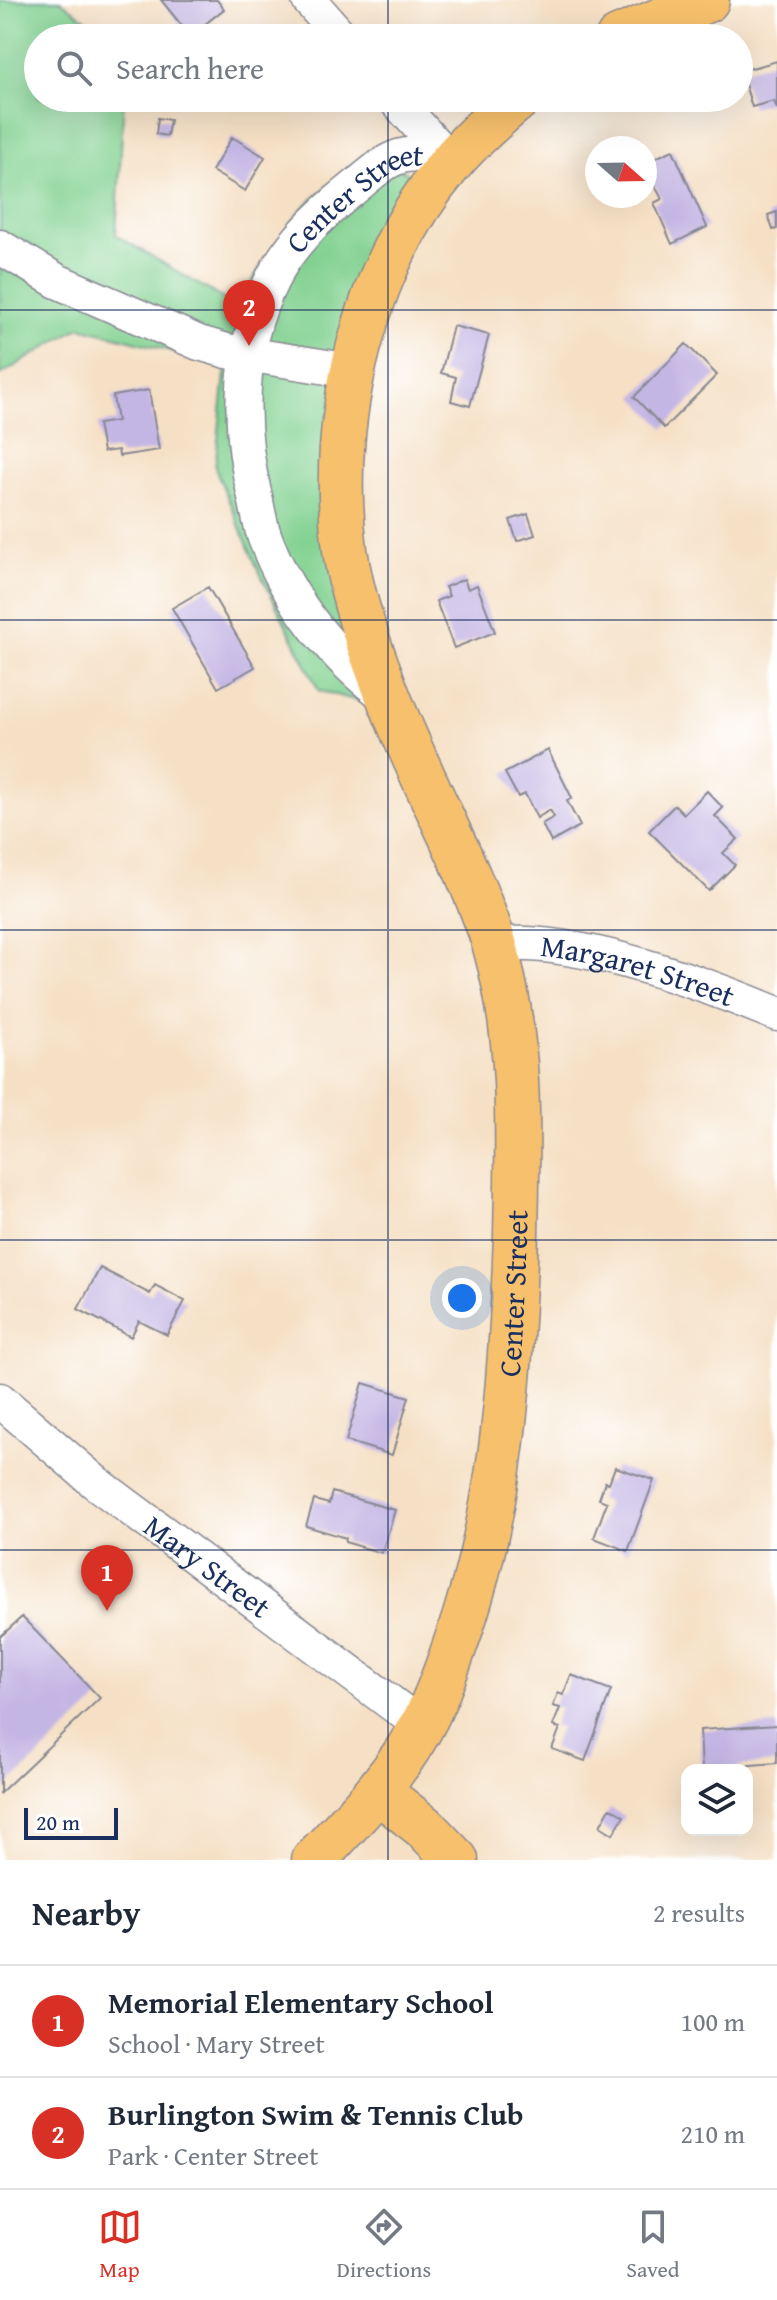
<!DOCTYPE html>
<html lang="en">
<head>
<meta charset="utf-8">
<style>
	body { margin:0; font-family:"Gentium Book Plus",serif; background:#f6f6f7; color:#1f2937 }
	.controls { position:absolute; right:24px; bottom:24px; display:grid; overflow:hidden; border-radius:16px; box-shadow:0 8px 32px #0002 }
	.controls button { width:72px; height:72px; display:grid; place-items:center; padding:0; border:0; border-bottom:2px solid #e0e1e3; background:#fff; color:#1f2937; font:40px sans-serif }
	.compass { position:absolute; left:585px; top:136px; width:72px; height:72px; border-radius:50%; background:#fff; box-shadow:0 8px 32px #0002; rotate:110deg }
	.scale { position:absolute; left:24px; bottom:20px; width:94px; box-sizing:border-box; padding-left:8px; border:4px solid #1b2f5e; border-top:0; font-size:22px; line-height:28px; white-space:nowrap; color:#1b2f5e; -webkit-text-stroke:6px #fff; paint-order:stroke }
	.you { position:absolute; left:462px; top:1298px; width:28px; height:28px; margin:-20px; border:6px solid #fff; border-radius:50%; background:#1a73e8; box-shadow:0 0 0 12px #1a73e833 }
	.badge { display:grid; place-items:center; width:52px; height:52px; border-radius:50%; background:#d93025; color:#fff; font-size:26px; font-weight:700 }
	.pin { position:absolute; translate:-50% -66px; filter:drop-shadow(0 2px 4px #0008) }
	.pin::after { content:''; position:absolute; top:42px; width:28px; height:24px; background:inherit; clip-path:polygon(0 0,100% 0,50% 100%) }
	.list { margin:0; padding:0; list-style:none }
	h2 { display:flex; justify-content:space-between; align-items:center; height:104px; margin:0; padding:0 32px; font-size:34px }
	h2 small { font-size:26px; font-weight:400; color:#747a83 }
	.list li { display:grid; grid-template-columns:52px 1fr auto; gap:24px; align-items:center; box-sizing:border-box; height:112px; padding:0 32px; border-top:2px solid #e0e1e3 }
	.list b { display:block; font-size:30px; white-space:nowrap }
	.list p { margin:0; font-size:26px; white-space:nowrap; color:#747a83 }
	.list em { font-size:26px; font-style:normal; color:#747a83 }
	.icon { flex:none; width:44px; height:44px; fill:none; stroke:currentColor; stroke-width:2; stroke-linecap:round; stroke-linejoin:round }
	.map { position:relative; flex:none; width:777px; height:1860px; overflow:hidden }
	.search { position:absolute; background:#fff; box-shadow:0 8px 32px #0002; left:24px; right:24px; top:24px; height:88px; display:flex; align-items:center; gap:20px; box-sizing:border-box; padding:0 28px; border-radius:44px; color:#747a83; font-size:30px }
	.sheet { height:328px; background:#fff }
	nav { display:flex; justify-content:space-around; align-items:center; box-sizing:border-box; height:112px; border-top:2px solid #e0e1e3; background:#fff; font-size:22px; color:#747a83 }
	nav a { display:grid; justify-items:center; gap:4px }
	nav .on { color:#d93025 }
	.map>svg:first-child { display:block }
	.green { fill:#82d191; stroke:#4e8078; stroke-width:2 }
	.building { fill:#c4b6e4 }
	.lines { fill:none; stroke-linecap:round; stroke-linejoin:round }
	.minor-casing { stroke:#888892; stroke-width:37 }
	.major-casing { stroke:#888892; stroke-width:47 }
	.minor { stroke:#fff; stroke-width:34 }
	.major { stroke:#f7c06c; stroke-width:44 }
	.grid { fill:none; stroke:#1b2f5e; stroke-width:2; stroke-opacity:0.55 }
	.labels { text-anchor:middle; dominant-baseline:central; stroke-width:6; stroke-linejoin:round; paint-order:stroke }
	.street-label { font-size:30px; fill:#1b2f5e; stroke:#fff }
</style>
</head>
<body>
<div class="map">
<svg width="777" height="1860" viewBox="0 0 777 1860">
	<rect width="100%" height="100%" fill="#fff"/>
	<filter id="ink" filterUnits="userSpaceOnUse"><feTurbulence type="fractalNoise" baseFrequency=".0125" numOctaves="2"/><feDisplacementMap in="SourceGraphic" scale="16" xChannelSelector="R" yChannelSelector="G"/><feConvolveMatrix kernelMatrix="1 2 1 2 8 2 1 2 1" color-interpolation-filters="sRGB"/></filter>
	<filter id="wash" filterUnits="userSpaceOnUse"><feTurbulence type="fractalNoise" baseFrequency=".006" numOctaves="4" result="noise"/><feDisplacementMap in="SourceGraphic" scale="32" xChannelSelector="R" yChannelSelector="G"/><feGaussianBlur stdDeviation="1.8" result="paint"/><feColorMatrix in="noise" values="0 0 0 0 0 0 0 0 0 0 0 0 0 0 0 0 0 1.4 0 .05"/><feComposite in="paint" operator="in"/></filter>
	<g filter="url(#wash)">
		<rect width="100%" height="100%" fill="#f5e0c5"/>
		<path class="green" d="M0,0h60l51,38h-73v60h86l-8,137 121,72 27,-46 38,-52 66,-58 52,29 -61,111 -9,364 17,48 -48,-12 -63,-126 -41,-97 11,-103 -146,-38 -80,48z"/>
		<g id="blocks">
			<path class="building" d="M161,0h56l7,9 -34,27z
				M777,61v48l-3,-8 -22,6 -11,-36z
				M158,118l12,2 -3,16 -11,-2z
				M232,137l33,20 -20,34 -33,-20z
				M673,150l34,77 -35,17 -18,-41 8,-4 -7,-13 -4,2 -5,-9 6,-3 -6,-14z
				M777,212v17l-4,1 -5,-15z
				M453,326l36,9 -19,71 -19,-5 5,-24 -15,-4z
				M686,344l31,31 -53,53 -30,-31z
				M149,390l10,60 -40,6 -1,-6 -15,2 -5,-28 19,-3 -4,-25z
				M528,514l7,21 -18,6 -7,-21z
				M464,579l4,10 9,-4 18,47 -41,16 -18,-47 13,-5 -4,-9z
				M208,587l47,80 -37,21 -46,-80z
				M548,750l24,48 -5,3 13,25 -29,16 -9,-18 12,-7 -4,-7 -13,8 -12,-24 -7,3 -13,-24z
				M707,791l16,17 -8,8 23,23 -15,14 12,12 -26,26 -60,-60 26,-26 9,9z
				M100,1268l50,26 5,-9 30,16 -18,34 -28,-14 -8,16 -53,-28z
				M363,1383l46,14 -17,58 -46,-14z
				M615,1467l39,13 -26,71 -34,-13 13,-36 -8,-3 6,-17 4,1z
				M332,1492l63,18 -13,43 -37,-11 1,-4 -40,-12 8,-26 15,4z
				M22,1617l78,81 -100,95v-156z
				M571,1675l40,15 -26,71 -33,-12 8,-21 -7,-2 7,-18 -7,-2 5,-13 5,2z
				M777,1725v38l-39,3 1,4h-37l-2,-40z
				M610,1808l14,8 -11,18 -13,-8z"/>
		</g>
	</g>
	<g filter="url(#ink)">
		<use href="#blocks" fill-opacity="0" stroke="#888892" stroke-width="2"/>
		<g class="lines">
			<g class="minor-casing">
				<g id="minor">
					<path d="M309,0l33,38"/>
					<path d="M394,98l57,64"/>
					<path d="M0,247l57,34 142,62 28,8 125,20"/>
					<path id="s1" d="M390,699c-56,-40 -101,-97 -125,-161 -5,-13 -7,-28 -10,-41 -19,-77 -17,-160 24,-230 17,-29 44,-54 70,-75 39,-32 51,-49 102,-29"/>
					<path id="s2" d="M495,945c80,-9 207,38 282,69"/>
					<path id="s3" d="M0,1400l95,82 327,244"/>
				</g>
			</g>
			<g class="major-casing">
				<g id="major">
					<path d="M618,38l89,-38"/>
					<path d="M378,1791l47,37 31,32"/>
					<path id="s4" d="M314,1860c42,-44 84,-87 112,-142 11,-22 20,-47 28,-70 49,-134 57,-272 62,-413 2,-97 6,-191 -20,-285 -8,-30 -22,-60 -34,-89 -25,-55 -52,-109 -74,-165 -18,-47 -36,-96 -43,-146 -17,-131 19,-284 105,-386 20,-24 45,-46 69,-66"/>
				</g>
			</g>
			<use href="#minor" class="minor"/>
			<use href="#major" class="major"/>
		</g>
	</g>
	<path class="grid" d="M388,0v38M388,98v1762M0,310h777M0,620h777M0,930h777M0,1240h777M0,1550h777"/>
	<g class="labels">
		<g class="street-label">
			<text stroke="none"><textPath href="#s1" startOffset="592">Center Street</textPath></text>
			<text stroke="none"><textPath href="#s2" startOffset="146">Margaret Street</textPath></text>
			<text stroke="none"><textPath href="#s4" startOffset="618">Center Street</textPath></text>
			<text stroke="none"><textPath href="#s3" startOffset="266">Mary Street</textPath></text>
		</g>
	</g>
</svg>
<div class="controls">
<button><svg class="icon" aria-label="layers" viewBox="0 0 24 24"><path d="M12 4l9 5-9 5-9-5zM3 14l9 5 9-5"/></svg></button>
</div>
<svg class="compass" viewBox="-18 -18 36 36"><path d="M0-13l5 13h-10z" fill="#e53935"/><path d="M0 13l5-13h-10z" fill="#747a83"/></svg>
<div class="scale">20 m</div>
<div class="you"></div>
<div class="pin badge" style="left:107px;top:1611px">1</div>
<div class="pin badge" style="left:249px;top:346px">2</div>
<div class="search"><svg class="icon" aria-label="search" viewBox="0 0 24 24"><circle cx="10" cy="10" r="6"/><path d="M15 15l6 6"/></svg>Search here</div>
</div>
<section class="sheet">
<h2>Nearby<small>2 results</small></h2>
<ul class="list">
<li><span class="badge">1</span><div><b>Memorial Elementary School</b><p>School · Mary Street</p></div><em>100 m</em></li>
<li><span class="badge">2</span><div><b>Burlington Swim &amp; Tennis Club</b><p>Park · Center Street</p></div><em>210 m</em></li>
</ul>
</section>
<nav>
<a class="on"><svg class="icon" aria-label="map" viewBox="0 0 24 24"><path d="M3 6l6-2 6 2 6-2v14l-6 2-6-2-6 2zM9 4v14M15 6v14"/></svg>Map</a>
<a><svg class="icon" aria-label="directions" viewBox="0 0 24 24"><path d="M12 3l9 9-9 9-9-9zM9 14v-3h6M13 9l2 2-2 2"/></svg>Directions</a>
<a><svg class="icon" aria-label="saved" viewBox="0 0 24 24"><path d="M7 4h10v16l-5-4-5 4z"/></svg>Saved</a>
</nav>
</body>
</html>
